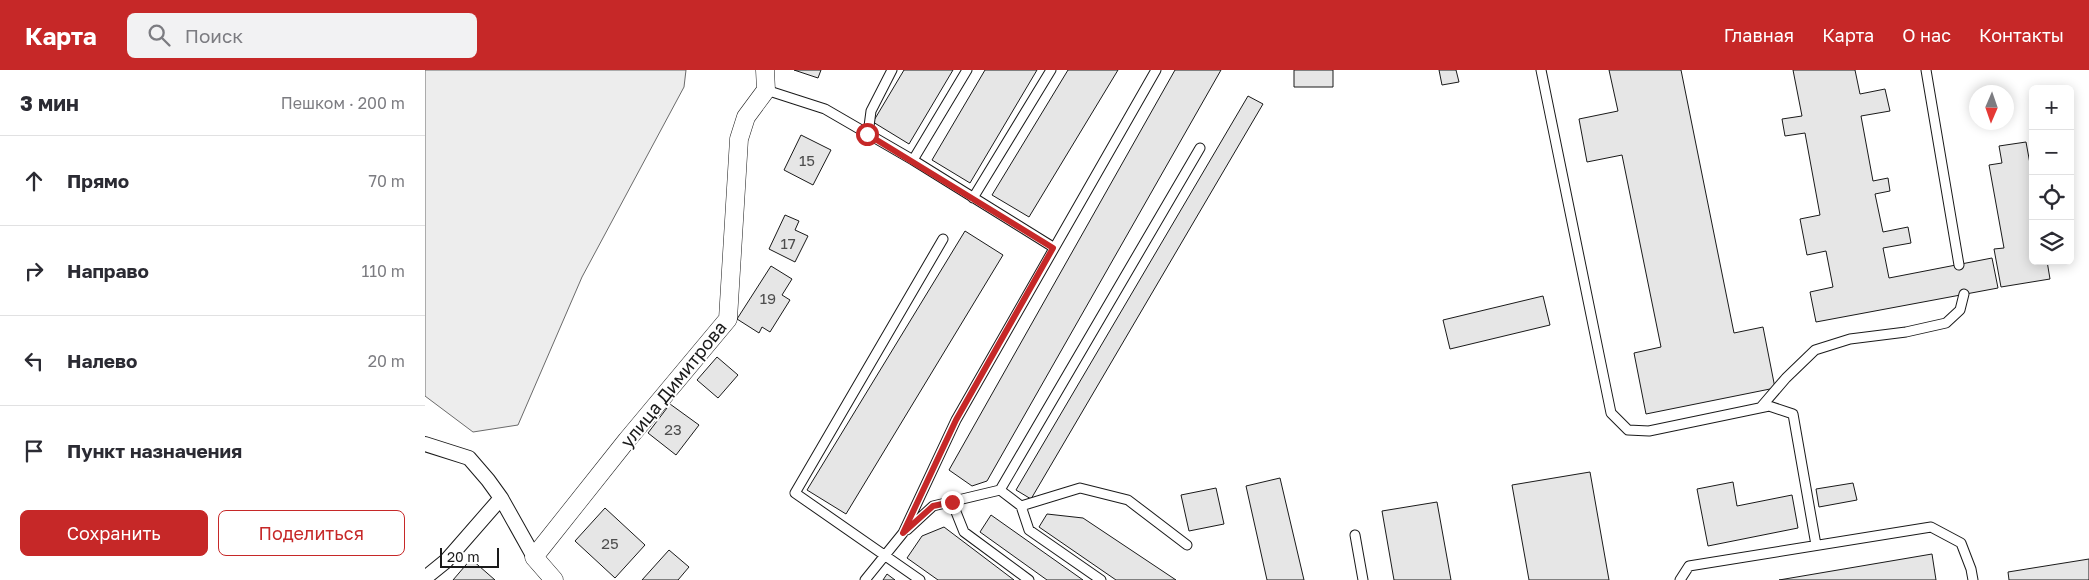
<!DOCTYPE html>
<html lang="ru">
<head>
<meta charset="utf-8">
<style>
	body { margin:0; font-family:"Golos Text",sans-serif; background:#f2f2f3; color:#2b2b33 }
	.controls { position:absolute; right:15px; top:15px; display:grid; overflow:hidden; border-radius:8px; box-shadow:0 2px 12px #0003 }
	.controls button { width:45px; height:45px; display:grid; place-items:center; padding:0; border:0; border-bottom:1px solid #e1e1e2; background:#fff; color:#2b2b33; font:25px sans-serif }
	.compass { position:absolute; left:1544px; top:15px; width:45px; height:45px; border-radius:50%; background:#fff; box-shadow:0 2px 12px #0003; rotate:182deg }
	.scale { position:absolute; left:15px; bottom:12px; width:59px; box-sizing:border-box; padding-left:5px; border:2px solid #1a1a1a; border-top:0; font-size:14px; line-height:18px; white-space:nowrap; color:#1a1a1a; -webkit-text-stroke:4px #fff; paint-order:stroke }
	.stop { position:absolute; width:15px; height:15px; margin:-11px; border:4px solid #c62828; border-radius:50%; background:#fff }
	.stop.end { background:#c62828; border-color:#fff; box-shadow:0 1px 5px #0008 }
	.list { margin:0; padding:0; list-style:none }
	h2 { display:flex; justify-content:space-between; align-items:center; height:65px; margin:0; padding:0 20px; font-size:21px }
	h2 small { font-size:16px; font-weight:400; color:#7c7c81 }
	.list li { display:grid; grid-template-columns:32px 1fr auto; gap:15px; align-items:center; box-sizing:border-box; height:90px; padding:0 20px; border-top:1px solid #e1e1e2 }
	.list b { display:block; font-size:19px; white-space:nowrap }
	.list em { font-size:16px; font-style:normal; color:#7c7c81 }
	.actions { display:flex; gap:10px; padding:15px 20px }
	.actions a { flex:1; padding:11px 0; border:1px solid #c62828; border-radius:8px; text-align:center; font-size:18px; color:#c62828 }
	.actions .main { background:#c62828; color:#fff }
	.icon { flex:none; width:28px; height:28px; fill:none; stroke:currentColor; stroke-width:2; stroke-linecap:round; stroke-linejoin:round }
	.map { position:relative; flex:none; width:1664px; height:510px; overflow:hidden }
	header { display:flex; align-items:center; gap:30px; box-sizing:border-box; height:70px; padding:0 25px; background:#c62828; color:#fff }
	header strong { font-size:24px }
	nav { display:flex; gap:28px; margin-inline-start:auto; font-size:18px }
	.search { width:350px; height:45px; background:#f2f2f3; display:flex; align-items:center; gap:12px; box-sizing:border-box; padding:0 18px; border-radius:8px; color:#7c7c81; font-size:19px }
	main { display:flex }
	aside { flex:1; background:#fff }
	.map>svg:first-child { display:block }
	.built { fill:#ededed; stroke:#6a6a6a }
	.building { fill:#e6e6e6; stroke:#1a1a1a }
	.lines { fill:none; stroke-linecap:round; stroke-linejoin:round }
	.service-casing { stroke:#1a1a1a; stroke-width:11 }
	.pedestrian-casing { stroke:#1a1a1a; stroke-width:16 }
	.minor-casing { stroke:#1a1a1a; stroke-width:19 }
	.service { stroke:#fff; stroke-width:9 }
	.pedestrian { stroke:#fff; stroke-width:14 }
	.minor { stroke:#fff; stroke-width:18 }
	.route { stroke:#c62828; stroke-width:6 }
	.labels { text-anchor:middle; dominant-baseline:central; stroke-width:4; stroke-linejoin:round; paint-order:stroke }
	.number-label { font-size:15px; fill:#4d4d4d }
	.street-label { font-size:18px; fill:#1a1a1a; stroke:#fff }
</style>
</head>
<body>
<header>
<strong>Карта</strong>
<div class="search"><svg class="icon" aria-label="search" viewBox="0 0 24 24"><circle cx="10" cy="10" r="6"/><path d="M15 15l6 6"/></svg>Поиск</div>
<nav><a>Главная</a><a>Карта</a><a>О нас</a><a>Контакты</a></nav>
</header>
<main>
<aside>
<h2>3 мин<small>Пешком · 200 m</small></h2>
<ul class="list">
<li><svg class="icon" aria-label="ahead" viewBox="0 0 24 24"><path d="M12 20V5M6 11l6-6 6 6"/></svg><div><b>Прямо</b></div><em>70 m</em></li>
<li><svg class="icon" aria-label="right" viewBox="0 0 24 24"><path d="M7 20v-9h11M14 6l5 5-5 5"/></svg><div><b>Направо</b></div><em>110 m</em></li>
<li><svg class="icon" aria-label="left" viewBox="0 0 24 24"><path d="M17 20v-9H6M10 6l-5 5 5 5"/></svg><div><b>Налево</b></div><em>20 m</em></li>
<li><svg class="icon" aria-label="arrive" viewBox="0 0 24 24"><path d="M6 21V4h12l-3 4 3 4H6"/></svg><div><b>Пункт назначения</b></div></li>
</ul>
<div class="actions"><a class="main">Сохранить</a><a>Поделиться</a></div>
</aside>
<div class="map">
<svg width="1664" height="510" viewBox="0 0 1664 510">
	<rect width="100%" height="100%" fill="#fff"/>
	<path class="built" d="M0,0h261l-2,17 -102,190 -64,148 -45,7 -48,-36z"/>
	<path class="building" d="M369,0h27l-3,8z
		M479,0h49l-44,74 -36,-22z
		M560,0h52l-67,113 -38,-23z
		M643,0h50l-89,147 -37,-22z
		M750,0h46l-234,411 -15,5 -23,-16z
		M869,0h39v17h-39z
		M1014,0h17l3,12 -17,3z
		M1184,0h72l53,263 29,-6 12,61 -129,26 -12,-61 27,-6 -39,-192 -35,7 -8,-43 39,-8z
		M1368,0h62l5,24 25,-5 5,22 -29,5 12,65 15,-3 2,13 -15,3 8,38 25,-5 3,16 -28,5 6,30 103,-20 6,30 -182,34 -6,-30 23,-5 -7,-36 -19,4 -7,-36 20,-4 -15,-82 -20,3 -3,-17 20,-3z
		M823,26l15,8 -232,395 -15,-9z
		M376,65l30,15 -18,35 -29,-15z
		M1601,72l7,38v81h14l3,18 -49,8 -7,-38 10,-1 -15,-83 13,-2 -3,-17z
		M360,145l14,6 -4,9 13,6 -13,26 -26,-13z
		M540,161l38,24 -157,259 -39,-24z
		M346,196l21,13 -10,16 8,5 -20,32 -8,-5 -3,6 -22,-14z
		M1118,226l7,29 -100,24 -7,-29z
		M292,287l21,18 -20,23 -21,-18z
		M245,334l29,21 -23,30 -28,-22z
		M1165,402l19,108h-80l-17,-95z
		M855,408l24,102h-37l-21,-94z
		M1308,412l4,24 55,-11 6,33 -90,18 -11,-57z
		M1428,413l4,17 -38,7 -3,-18z
		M791,418l8,36 -35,7 -8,-36z
		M1012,432l14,78h-57l-12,-69z
		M180,438l40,37 -30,33 -40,-37z
		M622,444l36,4 93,62h-60l-77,-53z
		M566,445l92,65h-36l-67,-48z
		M519,457l70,53h-76l-31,-22 15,-22z
		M244,480l20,17 -11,13h-36z
		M1507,484l4,26h-157z
		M46,489l24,21h-42z
		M1664,489v21h-80l-1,-8z
		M462,504l8,6h-12z"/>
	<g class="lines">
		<g class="service-casing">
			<path id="service" d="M1116,0l70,343 17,17 21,1 120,-25 24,8 23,131
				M1501,0l33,195
				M341,20l59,19 88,51 140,87
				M443,64l3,-23 21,-41
				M488,90l54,-90
				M548,128l78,-128
				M1336,337l25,-29 29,-28 35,-11 56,-7 40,-9 14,-13 4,-16
				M575,420l200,-342
				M527,432l12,30 65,48
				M596,436l8,24 72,50
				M482,460l26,-24 67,-16 21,16 59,-18 48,12 59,45
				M930,465l8,45
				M440,510l38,-47 53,-113 200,-350
				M495,510l-125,-87 148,-254
				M1255,510l9,-14 242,-39 30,16 10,26 2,11"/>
		</g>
		<g class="pedestrian-casing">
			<path id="pedestrian" d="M0,374l44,14 19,22 13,18 33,59
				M0,508l21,-17 55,-63"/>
		</g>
		<g class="minor-casing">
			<path id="minor" d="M129,510l-20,-23 93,-117 101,-121 11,-180 7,-22 20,-27 -1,-20"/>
		</g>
		<use href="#service" class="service"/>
		<use href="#pedestrian" class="pedestrian"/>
		<use href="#minor" class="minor"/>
	</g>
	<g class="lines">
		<path class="route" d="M442,64l186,114 -97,172 -53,113 30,-27 19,-4"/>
	</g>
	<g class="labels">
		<g class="number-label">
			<text x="382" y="90">15</text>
			<text x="363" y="173">17</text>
			<text x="343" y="228">19</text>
			<text x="248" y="359">23</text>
			<text x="185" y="473">25</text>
		</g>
		<g class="street-label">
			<text transform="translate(248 314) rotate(-51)">улица Димитрова</text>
		</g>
	</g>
</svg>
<div class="controls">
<button>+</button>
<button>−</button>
<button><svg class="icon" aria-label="locate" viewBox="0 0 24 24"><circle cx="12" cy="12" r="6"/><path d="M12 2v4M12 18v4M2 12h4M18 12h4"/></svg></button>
<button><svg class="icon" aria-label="layers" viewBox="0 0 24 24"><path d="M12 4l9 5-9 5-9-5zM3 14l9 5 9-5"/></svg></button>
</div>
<svg class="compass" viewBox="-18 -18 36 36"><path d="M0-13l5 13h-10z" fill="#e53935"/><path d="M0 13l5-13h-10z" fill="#7c7c81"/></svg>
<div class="scale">20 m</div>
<div class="stop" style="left:442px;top:64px"></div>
<div class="stop end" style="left:527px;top:432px"></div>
</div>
</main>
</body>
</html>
